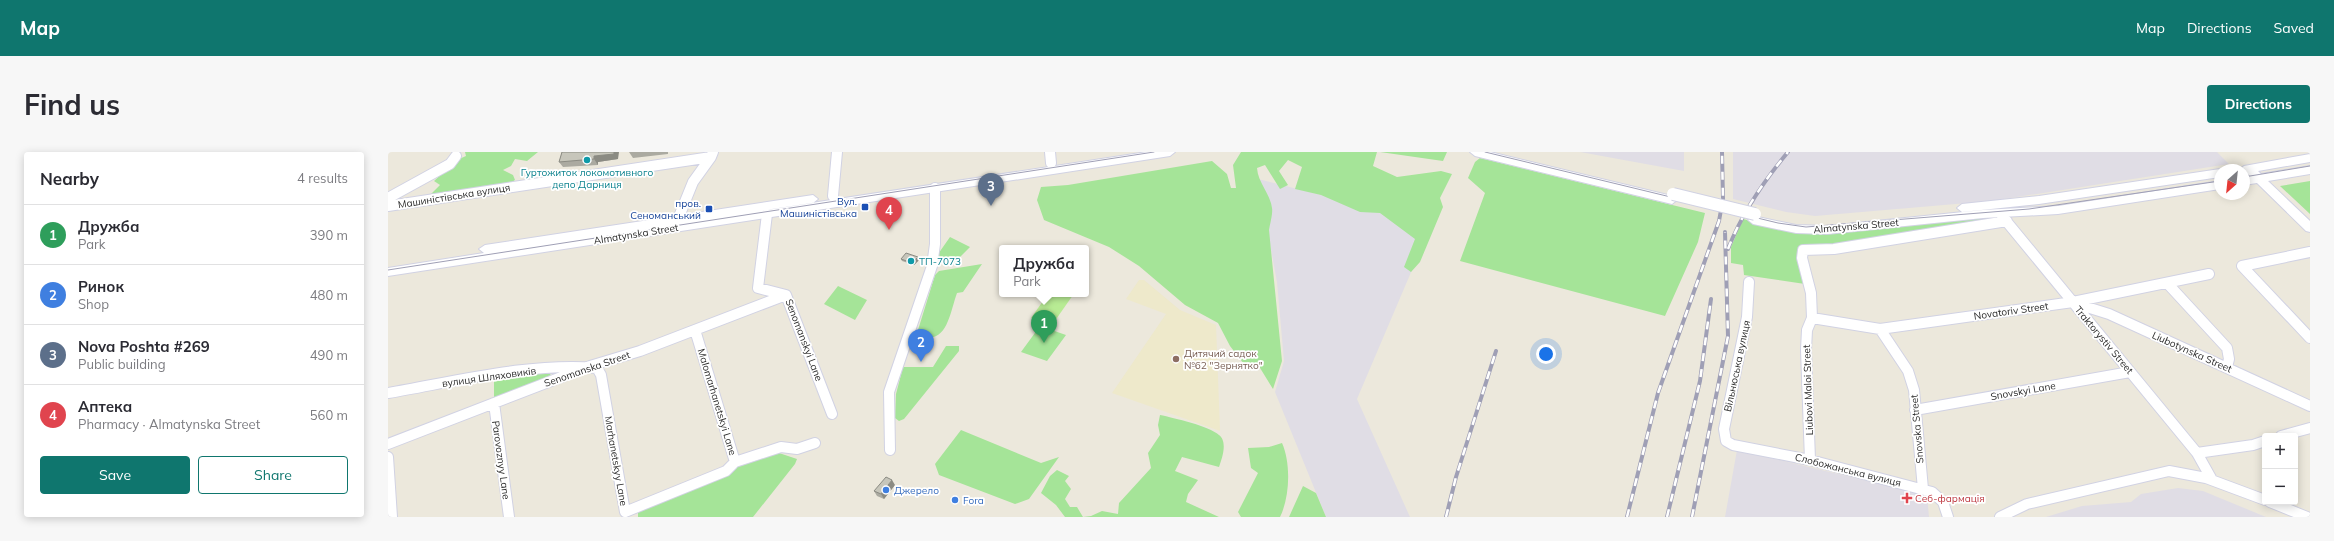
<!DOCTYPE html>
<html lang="en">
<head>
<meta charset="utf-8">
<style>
	body { margin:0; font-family:Mulish,sans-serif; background:#f7f7f7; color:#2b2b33 }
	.controls { position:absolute; right:12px; bottom:12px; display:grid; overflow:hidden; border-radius:4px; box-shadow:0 2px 10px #0003 }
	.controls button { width:36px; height:36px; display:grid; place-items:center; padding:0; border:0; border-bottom:1px solid #e1e1e2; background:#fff; color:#2b2b33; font:20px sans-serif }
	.compass { position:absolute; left:1826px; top:12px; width:36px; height:36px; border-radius:50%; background:#fff; box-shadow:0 2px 10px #0003; rotate:207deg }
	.you { position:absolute; left:1158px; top:202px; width:14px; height:14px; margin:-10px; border:3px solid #fff; border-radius:50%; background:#1a73e8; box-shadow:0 0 0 6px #1a73e833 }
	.badge { display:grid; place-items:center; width:26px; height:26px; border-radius:50%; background:#0f766e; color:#fff; font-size:13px; font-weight:700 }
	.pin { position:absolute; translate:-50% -33px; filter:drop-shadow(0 1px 2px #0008) }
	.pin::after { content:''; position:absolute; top:21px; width:14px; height:12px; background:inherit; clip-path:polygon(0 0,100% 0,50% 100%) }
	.popup { position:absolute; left:611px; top:93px; width:90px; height:52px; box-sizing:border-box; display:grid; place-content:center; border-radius:4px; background:#fff; filter:drop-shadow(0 1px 3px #0005); font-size:13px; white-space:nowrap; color:#7c7c81 }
	.popup b { font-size:15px; color:#2b2b33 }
	.popup::after { content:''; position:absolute; left:50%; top:100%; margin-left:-8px; border:8px solid transparent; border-top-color:#fff }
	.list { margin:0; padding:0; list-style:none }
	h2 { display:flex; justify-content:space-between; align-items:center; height:52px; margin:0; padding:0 16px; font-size:17px }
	h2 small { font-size:13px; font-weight:400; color:#7c7c81 }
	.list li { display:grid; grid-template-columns:26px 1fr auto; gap:12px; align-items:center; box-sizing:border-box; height:60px; padding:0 16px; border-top:1px solid #e1e1e2 }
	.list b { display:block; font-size:15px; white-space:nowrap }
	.list p { margin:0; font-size:13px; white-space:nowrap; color:#7c7c81 }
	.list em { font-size:13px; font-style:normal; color:#7c7c81 }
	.actions { display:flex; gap:8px; padding:12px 16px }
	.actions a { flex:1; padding:9px 0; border:1px solid #0f766e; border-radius:4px; text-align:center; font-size:14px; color:#0f766e }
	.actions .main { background:#0f766e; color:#fff }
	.map { position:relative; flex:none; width:1922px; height:365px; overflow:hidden; border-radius:4px }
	header { display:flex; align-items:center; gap:24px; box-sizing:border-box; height:56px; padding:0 20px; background:#0f766e; color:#fff }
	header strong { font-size:19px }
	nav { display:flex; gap:22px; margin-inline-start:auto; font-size:14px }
	.intro { display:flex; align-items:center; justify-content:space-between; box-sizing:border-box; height:96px; padding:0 24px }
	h1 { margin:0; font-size:28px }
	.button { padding:10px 18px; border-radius:4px; background:#0f766e; color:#fff; font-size:14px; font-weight:700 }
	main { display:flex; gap:24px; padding:0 24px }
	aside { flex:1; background:#fff; border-radius:4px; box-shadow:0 2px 10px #0003 }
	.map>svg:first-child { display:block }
	.industrial { fill:#e0dde5 }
	.education { fill:#eee9cb }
	.green { fill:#a5e498 }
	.pitch { fill:#b8eb94 }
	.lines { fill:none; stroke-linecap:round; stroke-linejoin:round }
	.minor-casing { stroke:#d1d2e3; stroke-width:12 }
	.tertiary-casing { stroke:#d1d2e3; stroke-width:2 }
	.minor { stroke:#fff; stroke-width:10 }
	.tertiary { fill:#fff; fill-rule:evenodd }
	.tram { stroke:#9f9fb5; stroke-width:1 }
	.rail-casing { stroke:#9f9fb5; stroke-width:4 }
	.rail { stroke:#fff; stroke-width:2.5; stroke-dasharray:8; stroke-linecap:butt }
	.tertiary-bridge-casing { stroke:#d1d2e3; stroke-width:14; stroke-linecap:butt }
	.tertiary-bridge { stroke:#fff; stroke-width:12 }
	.wall { fill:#abaaa1 }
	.shaded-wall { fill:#8b8b83 }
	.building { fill:#c7c6bb; stroke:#8b8b83 }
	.culture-dot { fill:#0f9aa8; stroke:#fff; stroke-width:1.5 }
	.transit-dot { fill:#1a4fb4; stroke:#fff; stroke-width:1.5 }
	.education-dot { fill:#8d6e63; stroke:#fff; stroke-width:1.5 }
	.shop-dot { fill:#3f7fe0; stroke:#fff; stroke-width:1.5 }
	.health-dot { fill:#e0444e; stroke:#fff; stroke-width:1.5 }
	.labels { text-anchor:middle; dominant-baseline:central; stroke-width:3.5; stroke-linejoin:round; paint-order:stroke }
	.culture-label { font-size:10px; fill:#0d838f; stroke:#fff }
	.street-label { font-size:10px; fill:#2a2a2a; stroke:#fff }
	.transit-label { font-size:10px; fill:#164399; stroke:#fff; text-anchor:end }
	.education-label { font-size:10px; fill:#785e54; stroke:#fff; text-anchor:start }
	.shop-label { font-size:10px; fill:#366cbe; stroke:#fff; text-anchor:start }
	.health-label { font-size:10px; fill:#be3a42; stroke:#fff; text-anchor:start }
</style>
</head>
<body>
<header>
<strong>Map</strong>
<nav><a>Map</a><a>Directions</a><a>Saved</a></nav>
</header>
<div class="intro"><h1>Find us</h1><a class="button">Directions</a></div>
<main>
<aside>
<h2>Nearby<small>4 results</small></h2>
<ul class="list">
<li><span class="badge" style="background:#2e9e5b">1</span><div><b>Дружба</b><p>Park</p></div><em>390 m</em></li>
<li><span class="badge" style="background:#3f7fe0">2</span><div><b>Ринок</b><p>Shop</p></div><em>480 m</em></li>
<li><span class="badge" style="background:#5c6f8a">3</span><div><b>Nova Poshta #269</b><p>Public building</p></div><em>490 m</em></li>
<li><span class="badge" style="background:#e0444e">4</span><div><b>Аптека</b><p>Pharmacy · Almatynska Street</p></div><em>560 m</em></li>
</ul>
<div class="actions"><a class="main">Save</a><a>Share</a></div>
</aside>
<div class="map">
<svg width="1922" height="365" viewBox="0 0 1922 365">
	<rect width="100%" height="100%" fill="#ece8dc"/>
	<path class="industrial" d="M1192,0h104v19z
		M1345,0h484l12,12 -238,37 -176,15 -29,-4 -53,-13z
		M870,27l174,44 -75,176 53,118h-84l-51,-125 9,-31 -7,-79z
		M1349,298l190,45 2,22h-204z
		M1790,336l25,3 63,26h-220l36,-11 49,-4 10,-8z"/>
	<path class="education" d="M751,128h5l36,30 36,15 4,106 -108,-38 54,-79 -40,-15z"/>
	<path class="green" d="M77,0h73l-11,9 -12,-2 -4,7 -8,4 10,5 2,5 -11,7 -69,11 -4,-4 9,-9 -6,-4 23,-21 9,-4z
		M853,0h136l-4,14 24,11 44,-6 11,3 -12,24 3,9 -23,55 -9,10 -7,-5 11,-28 -35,-26 -20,-1 -39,-17 -26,-6 7,-22 -14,-7 -9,11 9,14 -8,4 -15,-24 -8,3c1,15 13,25 15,40 1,6 -2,15 -3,22l13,131 -9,28 -16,-26 -13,1 -14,-18 -12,-23 -33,-18 -46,-39 -30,-19 -65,-27 -7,-20 4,-13 27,-2 144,-24 15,13 4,14h5l-3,-23z
		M992,0h67l-4,9z
		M1092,6l225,55 -7,29 -33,74 -205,-55 25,-68 -17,-15 7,-16z
		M1922,29v33l-30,-28z
		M1596,66l11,2 -168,26h-26l-4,5 8,33 -61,-9 -1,-10 -12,-2v-16l12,-28 49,12z
		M562,85l20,10 -16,16 -18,-6z
		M594,112l-19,28 -6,1c-7,19 -10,54 -38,42l-1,-5 17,-55 4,-4z
		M450,134l29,14 -12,20 -31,-16z
		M652,174l26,9 -19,26 -26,-9z
		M558,194h13v5l-55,68 -5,2 -4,-3 1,-24 7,-27h30z
		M163,220l-2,8 -55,20v-23z
		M772,263c14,3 49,11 59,20 9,7 3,23 0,32l-37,-10 -7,14 23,9 -10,14 -2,8 33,15h-154l-9,-12 -15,-12 9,-17 7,-6 12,6 -4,5 6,8 -6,10 5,8h7l6,10 8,-1 11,-5 16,3 1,-11 32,-35 -3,-15 12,-18 -2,-10z
		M573,278l80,33 18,-6 -30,42 -14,5 -76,-29 -4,-11z
		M894,291c9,20 8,54 -2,74h-39l-3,-5 20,-39 -7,-5 -3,-20 21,-1z
		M391,301l18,6 -2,5 -42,53h-115v-6l80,-31 16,-12z
		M915,334l13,7 10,24h-37z"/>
	<path class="pitch" d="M660,142l25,1 -21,30 -21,-7z"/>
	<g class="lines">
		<g class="minor-casing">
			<path id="minor" d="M662,0l1,11
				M445,44l4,-44
				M0,46l62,-34 6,-8
				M0,54l323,-49 2,-5
				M379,62l-9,74 28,7 46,119
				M1614,64l195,237 14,25
				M290,67l15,-37 18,-25
				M1854,114l68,72
				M1854,114l68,-14
				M1361,130l-2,35 -23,112 2,12 7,4 77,15 122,32 11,10 5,15
				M1779,131l60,65 2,11 -2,8
				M1686,151l35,11 201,92
				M1424,166l68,11 193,-27 136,-28
				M1492,177l28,42 6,19 9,99
				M307,178l40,132
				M0,241c65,-11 143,-31 209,-25l4,7 24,137 101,-41 9,-9 46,-15 16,2 18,-6
				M106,251l15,114
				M1527,258l215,-38
				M1893,284l29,-8
				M0,292l202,-78 50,-15 146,-56
				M502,298l-1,-58 43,-126 3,-22v-56
				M1809,301l56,-8 12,-4
				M0,305l4,60
				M1422,308l-4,-110 1,-20 5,-12 -1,-25 -9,-35 1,-8 31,-1 173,-28
				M1882,350l37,15
				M1612,365l27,-13 142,-33 37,7 59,22"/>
		</g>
		<g class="tertiary-casing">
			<path id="tertiary" d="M759,0h28l-5,4 -782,120v-8l96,-15 -5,-4 6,-4 328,-50 5,4 -5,4 -80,12z
				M1082,0h20l182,44 5,4 -5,4 -197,-48z
				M1922,2v8l-52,9 3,3 49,-8v8l-42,7 42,40v11l-4,-1 -49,-48 -13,2v-8l6,-1 -3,-3 -3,1v-4h-5l5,-4z
				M1832,17l2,1h-2v7l-181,27 -77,8 -5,-4 5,-4 77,-8z
				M1832,29v8l-162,25 -75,4 -156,16 -31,-1 -43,-9 -5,-4 5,-4 43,9 31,1 156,-16 75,-4z"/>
		</g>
		<use href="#minor" class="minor"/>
		<use href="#tertiary" class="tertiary"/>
		<path class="tram" d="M1097,0l293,71 28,4 223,-18 191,-28
			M1856,25l66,-11
			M0,118l766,-118"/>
		<g class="rail-casing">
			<path id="rail" d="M1340,97c14,-36 35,-67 60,-97
				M1058,365l10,-40 40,-126
				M1239,365l31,-124 61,-172 4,-22 -1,-47
				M1279,365l33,-136 11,-82
				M1304,365l36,-181 -3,-104"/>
		</g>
		<use href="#rail" class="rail"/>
		<g class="tertiary-bridge-casing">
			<path id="tertiary-bridge" d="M1285,42l82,20"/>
		</g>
		<use href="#tertiary-bridge" class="tertiary-bridge"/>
	</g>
	<path class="wall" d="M174,0l56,7 -20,3v3l-35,2 -4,-5z
		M241,0h40h-1v2l-35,4z
		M513,107l18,1 -5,5 -12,-4z
		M507,333l-11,14 -7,-3 -3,-5z"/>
	<path class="shaded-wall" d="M226,0h5l-1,7 -20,3v3l-4,-6v-3z
		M530,105l1,3 -5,5 -2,-2z
		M504,328l3,5 -11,14 -3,-5z"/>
	<path class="building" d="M174,0h52v2l-20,2v3l-35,3z
		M518,101l12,4 -6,6 -11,-4z
		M498,325l6,3 -11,14 -7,-3z"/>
	<g class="culture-dot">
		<circle cx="199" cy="8" r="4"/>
		<circle cx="523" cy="109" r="4"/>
	</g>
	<g class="transit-dot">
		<rect x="473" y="51" width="8" height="8" rx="2"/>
		<rect x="317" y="53" width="8" height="8" rx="2"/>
	</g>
	<circle class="education-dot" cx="788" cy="207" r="4"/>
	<g class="shop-dot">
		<circle cx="498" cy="338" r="4"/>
		<circle cx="567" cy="348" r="4"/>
	</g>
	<path class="health-dot" d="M1517 340h4v4h4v4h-4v4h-4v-4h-4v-4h4z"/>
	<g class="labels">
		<g class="culture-label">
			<text x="199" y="20">Гуртожиток локомотивного<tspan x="199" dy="12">депо Дарниця</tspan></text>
			<text x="531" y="109" text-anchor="start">ТП-7073</text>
		</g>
		<g class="street-label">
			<text transform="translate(66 44) rotate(-9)">Машиністівська вулиця</text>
			<text transform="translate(1468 74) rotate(-5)">Almatynska Street</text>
			<text transform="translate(248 82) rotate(-9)">Almatynska Street</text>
			<text transform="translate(1623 159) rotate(-8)">Novatoriv Street</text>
			<text transform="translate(416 188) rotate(69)">Senomanskyi Lane</text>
			<text transform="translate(1716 188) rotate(50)">Traktorystiv Street</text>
			<text transform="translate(1804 200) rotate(24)">Liubotynska Street</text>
			<text transform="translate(1349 214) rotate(-78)">Вільнюська вулиця</text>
			<text transform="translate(199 217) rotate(-19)">Senomanska Street</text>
			<text transform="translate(101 225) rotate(-8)">вулиця Шляховиків</text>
			<text transform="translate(1420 238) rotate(-92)">Liubovi Maloi Street</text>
			<text transform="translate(1635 239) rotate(-10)">Snovskyi Lane</text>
			<text transform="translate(329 250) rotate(73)">Malomarhanetskyi Lane</text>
			<text transform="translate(1529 277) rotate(-95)">Snovska Street</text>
			<text transform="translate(113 308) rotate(82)">Parovoznyy Lane</text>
			<text transform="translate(228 309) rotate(80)">Marhanetskyy Lane</text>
			<text transform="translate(1460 318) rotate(14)">Слобожанська вулиця</text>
		</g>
		<g class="transit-label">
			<text x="469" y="49">Вул.<tspan x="469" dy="12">Машиністівська</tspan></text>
			<text x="313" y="51">пров.<tspan x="313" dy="12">Сеноманський</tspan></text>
		</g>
		<g class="education-label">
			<text x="796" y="201">Дитячий садок<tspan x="796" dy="12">№62 "Зернятко"</tspan></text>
		</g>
		<g class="shop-label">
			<text x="506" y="338">Джерело</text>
			<text x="575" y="348">Fora</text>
		</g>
		<g class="health-label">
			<text x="1527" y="346">Себ-фармація</text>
		</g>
	</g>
</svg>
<div class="controls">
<button>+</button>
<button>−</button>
</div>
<svg class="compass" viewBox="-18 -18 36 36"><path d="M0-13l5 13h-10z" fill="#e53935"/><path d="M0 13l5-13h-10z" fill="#7c7c81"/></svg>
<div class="you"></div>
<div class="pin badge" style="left:656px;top:191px;background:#2e9e5b">1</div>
<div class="popup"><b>Дружба</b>Park</div>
<div class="pin badge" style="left:533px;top:210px;background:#3f7fe0">2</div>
<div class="pin badge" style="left:603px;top:54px;background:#5c6f8a">3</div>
<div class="pin badge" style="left:501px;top:78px;background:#e0444e">4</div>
</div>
</main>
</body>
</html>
